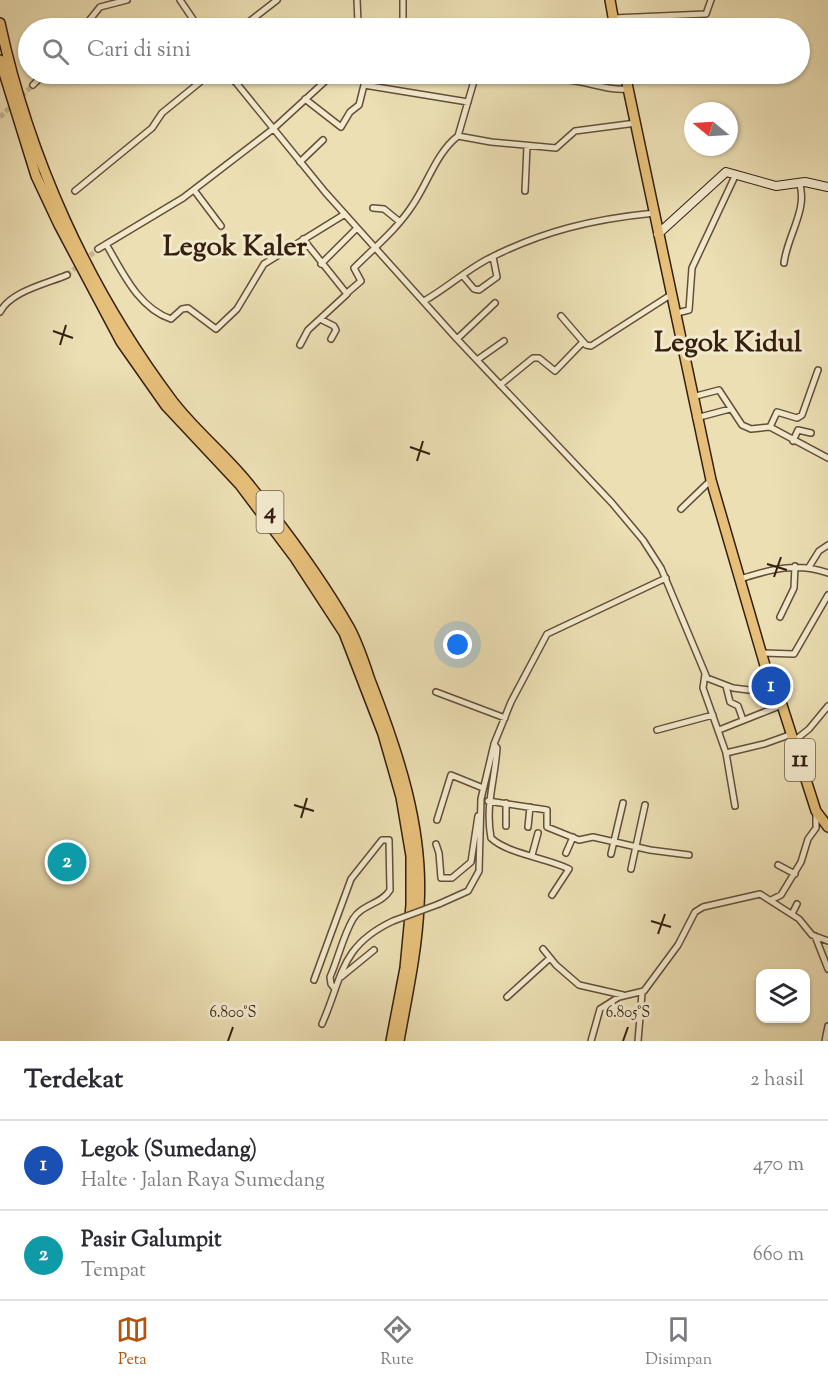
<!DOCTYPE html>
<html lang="id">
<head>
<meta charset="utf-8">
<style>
	body { margin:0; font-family:"Sorts Mill Goudy",serif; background:#f7f7f7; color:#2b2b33 }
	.controls { position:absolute; right:18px; bottom:18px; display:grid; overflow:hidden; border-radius:12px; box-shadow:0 2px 4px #0004 }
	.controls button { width:54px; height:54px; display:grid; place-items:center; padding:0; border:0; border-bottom:2px solid #e1e1e2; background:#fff; color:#2b2b33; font:30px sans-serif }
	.compass { position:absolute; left:684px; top:102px; width:54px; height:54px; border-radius:50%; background:#fff; box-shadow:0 2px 4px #0004; rotate:288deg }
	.you { position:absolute; left:458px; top:645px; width:21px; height:21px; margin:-15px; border:4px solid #fff; border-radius:50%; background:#1a73e8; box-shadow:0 0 0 9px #1a73e833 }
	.badge { display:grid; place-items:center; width:39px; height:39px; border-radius:50%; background:#b45309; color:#fff; font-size:20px; font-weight:700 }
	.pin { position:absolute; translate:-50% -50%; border:3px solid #fff; box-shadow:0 2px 6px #0006 }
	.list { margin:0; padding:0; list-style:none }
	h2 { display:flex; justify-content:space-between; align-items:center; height:78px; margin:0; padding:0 24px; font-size:26px }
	h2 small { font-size:20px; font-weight:400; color:#7c7c81 }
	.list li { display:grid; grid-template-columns:39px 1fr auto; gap:18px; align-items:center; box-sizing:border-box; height:90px; padding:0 24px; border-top:2px solid #e1e1e2 }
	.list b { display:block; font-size:22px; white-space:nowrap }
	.list p { margin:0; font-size:20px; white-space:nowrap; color:#7c7c81 }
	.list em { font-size:20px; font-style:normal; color:#7c7c81 }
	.icon { flex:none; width:33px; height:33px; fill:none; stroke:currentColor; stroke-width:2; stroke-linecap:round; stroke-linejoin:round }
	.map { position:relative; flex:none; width:828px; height:1041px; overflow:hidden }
	.search { position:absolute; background:#fff; box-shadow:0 2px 4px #0004; left:18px; right:18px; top:18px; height:66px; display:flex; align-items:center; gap:15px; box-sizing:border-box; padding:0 21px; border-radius:33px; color:#7c7c81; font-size:22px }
	.sheet { height:258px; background:#fff }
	nav { display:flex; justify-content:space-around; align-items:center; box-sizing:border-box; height:84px; border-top:2px solid #e1e1e2; background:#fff; font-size:16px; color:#7c7c81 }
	nav a { display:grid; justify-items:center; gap:3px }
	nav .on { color:#b45309 }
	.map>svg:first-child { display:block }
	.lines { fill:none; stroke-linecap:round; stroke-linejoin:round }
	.street-tunnel { stroke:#c7b993; stroke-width:5; stroke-dasharray:5 2.5; stroke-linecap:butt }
	.street-casing { stroke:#634f38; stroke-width:8 }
	.secondary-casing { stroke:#351f0f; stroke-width:10 }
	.highway-casing { stroke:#351f0f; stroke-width:12 }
	.street { stroke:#f3eace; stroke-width:5 }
	.secondary { stroke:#f3eace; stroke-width:8 }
	.highway { stroke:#e6c07a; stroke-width:9 }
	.street-bridge-casing { stroke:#634f38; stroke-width:8; stroke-linecap:butt }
	.street-bridge { stroke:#f3eace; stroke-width:5 }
	.ticks { fill:none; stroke:#351f0f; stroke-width:2 }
	.labels { text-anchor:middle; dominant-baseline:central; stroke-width:6; stroke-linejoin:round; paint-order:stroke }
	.shield { fill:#f3eace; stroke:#6e5c48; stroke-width:1.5 }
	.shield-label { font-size:24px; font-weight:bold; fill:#351f0f }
	.quarter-label { font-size:28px; font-weight:bold; fill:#351f0f; stroke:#f3eace }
	.ticks-label { font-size:15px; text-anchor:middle; fill:#351f0f; stroke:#f3eace; stroke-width:6; stroke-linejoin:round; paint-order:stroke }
</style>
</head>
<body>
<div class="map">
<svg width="828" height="1041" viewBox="0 0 828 1041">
	<rect width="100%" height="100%" fill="#ecdfb4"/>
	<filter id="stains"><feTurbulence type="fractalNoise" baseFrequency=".00333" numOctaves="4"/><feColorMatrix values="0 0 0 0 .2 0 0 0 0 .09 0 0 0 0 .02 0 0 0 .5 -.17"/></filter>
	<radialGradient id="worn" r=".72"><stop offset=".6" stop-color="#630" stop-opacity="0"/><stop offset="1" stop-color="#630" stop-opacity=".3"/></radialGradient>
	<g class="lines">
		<path class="street-tunnel" d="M0,117l33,-32
			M67,275l31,-26"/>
		<g class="street-casing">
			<path id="street" d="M180,0l19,28
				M357,0l1,22
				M403,0v28
				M613,18l93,-4 5,-14
				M83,28l17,-21 27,-7
				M241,28l36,-28
				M332,28l26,-6 2,6
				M229,74l96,118 132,147 155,164 31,37 18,28 46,110 26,10 40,5
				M568,80c21,2 40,11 60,9
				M235,82l16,-8
				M33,85l11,-11
				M364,85l1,-11
				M305,99l36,28 9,-15 9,-7 5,-20 104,17
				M458,136l18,-62
				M300,162l23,-22
				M194,190l27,36
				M75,191l77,-63 10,-15 48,-39
				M525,191l2,-45
				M373,208l11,1 16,13
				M106,244c16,27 32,64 65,75l11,-10 6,-1 28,21 21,-20 27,-45 81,-50
				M98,249l85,-51 90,-69 60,-55
				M784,263c3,-27 25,-55 15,-81
				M321,264l36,-36
				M463,276l11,13 5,1 18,-13 -4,-20
				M347,293l14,-12 -7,-13c20,-20 43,-39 58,-62 16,-23 24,-53 46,-70l33,6 65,6 19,-17 61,-8
				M424,301c21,-12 40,-29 62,-41 56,-29 107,-41 169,-47
				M0,312c11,-21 46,-28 67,-37
				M677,313l12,-3 3,-42 44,-94
				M561,316l25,29 5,1 81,-52
				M322,320l12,6 2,4 -5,9
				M457,339l38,-36
				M300,345l8,-15 39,-36 -44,-55
				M477,360l27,-19
				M500,385l33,-27h6l16,13 28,-29
				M692,397l27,-7 23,35 9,4 19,-2 58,31
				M696,418l34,-9
				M770,427l7,-15 20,6 5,-3 16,-45
				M793,441l5,-11 13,3
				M681,509l30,-29
				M809,567l10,-16 9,-6
				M740,579c31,-10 57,-17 88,-6
				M780,617l14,-29 1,-22
				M763,653l31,1 34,-59
				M705,674l-2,14 23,65 9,53
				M726,686l4,16 8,4 5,14
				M436,692l69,26
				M657,730l56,-15
				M719,730l63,-25
				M794,741l15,-12 19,-23
				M494,744l3,4c-2,32 -12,57 -6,90 17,16 56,20 78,31l-17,26
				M726,753l38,-9 28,-10
				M488,801l59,9v17l32,13 14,-3 57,13 39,5
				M437,820l14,-45 32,13
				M506,826v-23
				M528,827l2,-20
				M436,844l3,9 2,25h11l19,-16 7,-46
				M566,853l7,-16
				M611,854l12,-51
				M532,855l6,-22
				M778,865l17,9
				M631,869l14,-64
				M771,900l10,-5 20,-33 7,-23 8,-11v-14
				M439,904l29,-13 11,-20 2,-72 13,-55 17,-42 36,-68 119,-56
				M792,914l5,-10
				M815,936l13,33
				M543,949l13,16 23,20 44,10
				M341,977l33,-27
				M314,980l37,-101 31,-39h7l1,50c-8,14 -28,14 -37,29 -10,17 -15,40 -23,58l1,7 4,5
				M507,997l43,-39
				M322,1024c21,-48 18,-78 71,-103
				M591,1041l9,-32 19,-12 25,-6 34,-46 17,-33 8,-5 57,-13 39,25 13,16 16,6
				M638,1041l4,-48
				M825,1041l3,-15"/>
		</g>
		<g class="secondary-casing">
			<path id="secondary" d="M658,234l68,-62 50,14 29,-4 23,5"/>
		</g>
		<g class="highway-casing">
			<path id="highway" d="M610,0l5,28
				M0,23c29,135 88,265 171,376 22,30 53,54 77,84 36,45 72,93 101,144 9,16 15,35 21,53 28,72 54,148 49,226 -2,46 -12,90 -20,135
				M0,60l36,116 23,49 62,117 45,64 74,79 55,73 49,75 39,101 18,63 10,59v49l-6,63 -14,73
				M625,74l86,406 62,213 9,12 34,106 12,16"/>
		</g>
		<use href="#street" class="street"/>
		<use href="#secondary" class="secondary"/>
		<use href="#highway" class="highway"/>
		<g class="street-bridge-casing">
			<path id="street-bridge" d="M393,921l46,-17"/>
		</g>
		<use href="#street-bridge" class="street-bridge"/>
	</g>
	<path class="ticks" d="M53,331l20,7M60,345l6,-20M410,447l20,7M417,461l6,-20M767,564l20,6M774,577l7,-20M294,805l20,6M301,818l6,-20M651,921l20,6M658,934l7,-20M228,1041l5,-14M623,1041l5,-14"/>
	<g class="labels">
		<g class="shield">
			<rect x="256.5" y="491" width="27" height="42" rx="4.5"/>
			<rect x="785" y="739" width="30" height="42" rx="4.5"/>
		</g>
		<g class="shield-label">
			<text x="270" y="512">4</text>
			<text x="800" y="760">11</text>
		</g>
		<g class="quarter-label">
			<text x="235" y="248">Legok Kaler</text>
			<text x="728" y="344">Legok Kidul</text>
		</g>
	</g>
	<g class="ticks-label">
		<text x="233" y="1017">6.800°S</text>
		<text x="628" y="1017">6.805°S</text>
	</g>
	<rect width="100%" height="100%" filter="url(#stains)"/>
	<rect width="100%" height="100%" fill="url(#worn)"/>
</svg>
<div class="controls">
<button><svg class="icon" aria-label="layers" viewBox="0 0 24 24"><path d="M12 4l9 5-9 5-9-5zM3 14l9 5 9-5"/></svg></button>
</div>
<svg class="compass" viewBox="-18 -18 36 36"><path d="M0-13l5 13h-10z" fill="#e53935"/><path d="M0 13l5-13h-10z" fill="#7c7c81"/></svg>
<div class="you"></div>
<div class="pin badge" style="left:771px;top:686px;background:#1a4fb4">1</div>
<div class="pin badge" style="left:67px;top:862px;background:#0f9aa8">2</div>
<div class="search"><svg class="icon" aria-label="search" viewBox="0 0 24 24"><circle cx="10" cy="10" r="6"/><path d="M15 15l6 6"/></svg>Cari di sini</div>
</div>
<section class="sheet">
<h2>Terdekat<small>2 hasil</small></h2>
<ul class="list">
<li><span class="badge" style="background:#1a4fb4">1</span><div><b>Legok (Sumedang)</b><p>Halte · Jalan Raya Sumedang</p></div><em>470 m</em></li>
<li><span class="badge" style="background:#0f9aa8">2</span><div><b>Pasir Galumpit</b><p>Tempat</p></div><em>660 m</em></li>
</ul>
</section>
<nav>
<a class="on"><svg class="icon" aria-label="map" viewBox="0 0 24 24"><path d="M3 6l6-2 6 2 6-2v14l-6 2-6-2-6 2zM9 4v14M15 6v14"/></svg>Peta</a>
<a><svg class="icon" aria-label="directions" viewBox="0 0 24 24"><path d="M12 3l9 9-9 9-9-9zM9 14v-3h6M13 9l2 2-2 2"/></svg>Rute</a>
<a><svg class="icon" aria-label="saved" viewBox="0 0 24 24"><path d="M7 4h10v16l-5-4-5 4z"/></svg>Disimpan</a>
</nav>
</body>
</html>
